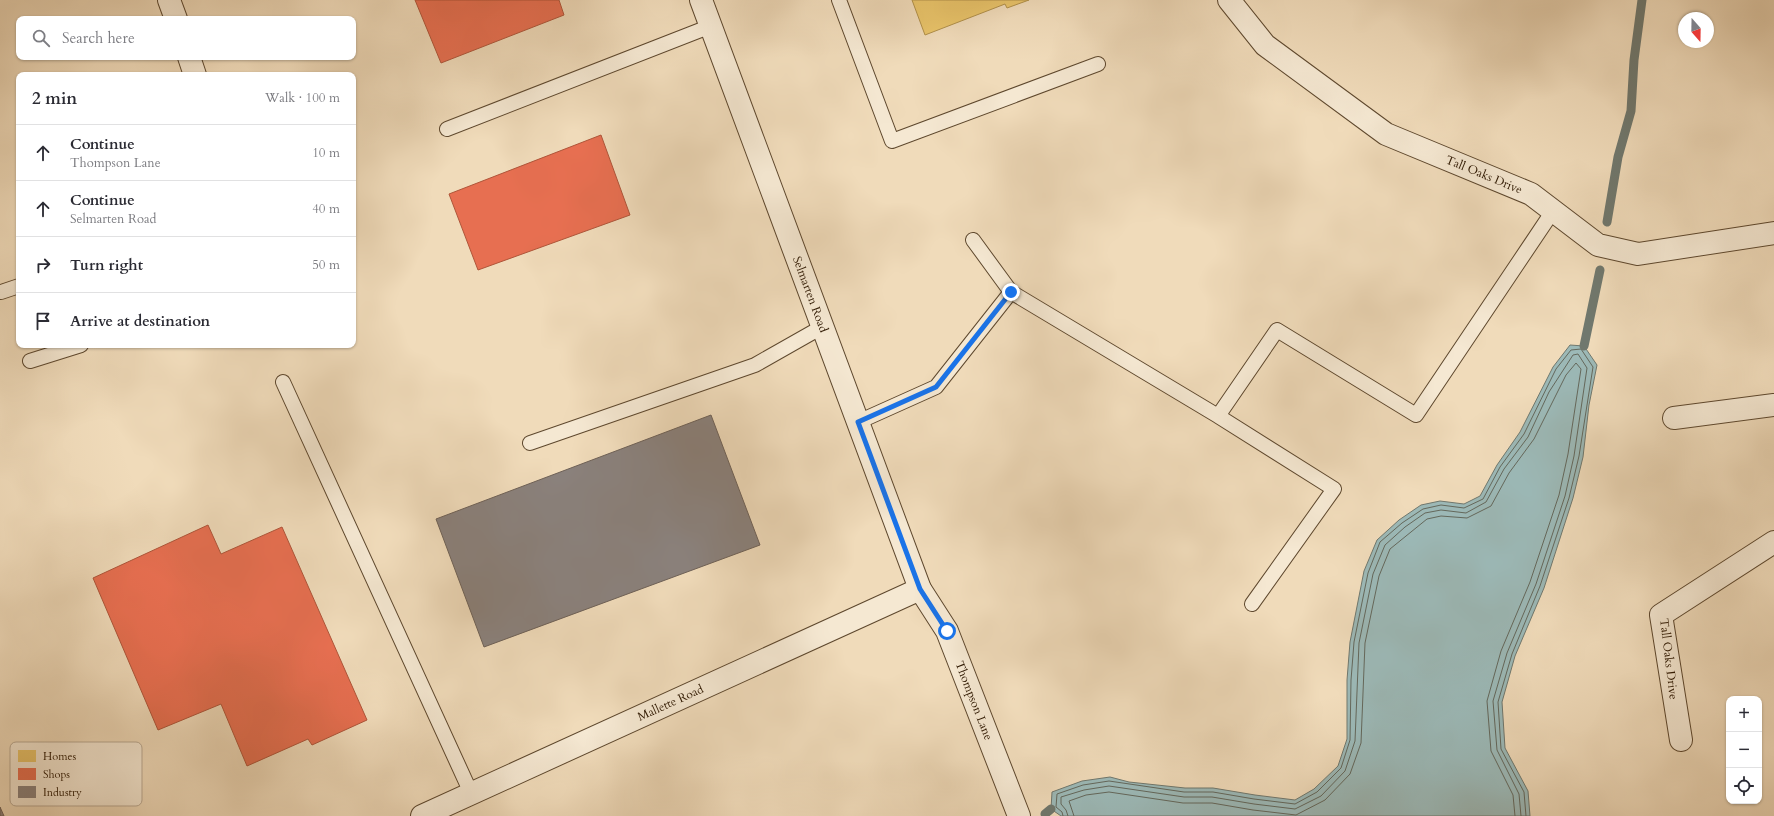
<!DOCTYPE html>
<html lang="en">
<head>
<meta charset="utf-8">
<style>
	body { margin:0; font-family:Cardo,serif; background:#f2f2f3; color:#2b2b33 }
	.controls { position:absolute; right:12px; bottom:12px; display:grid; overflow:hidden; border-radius:8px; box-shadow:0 1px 3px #0004 }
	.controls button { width:36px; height:36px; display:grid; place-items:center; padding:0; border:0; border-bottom:1px solid #e1e1e2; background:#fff; color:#2b2b33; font:20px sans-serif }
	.compass { position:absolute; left:1678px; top:12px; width:36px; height:36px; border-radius:50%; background:#fff; box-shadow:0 1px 3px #0004; rotate:160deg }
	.stop { position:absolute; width:12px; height:12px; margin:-9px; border:3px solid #1a73e8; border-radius:50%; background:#fff }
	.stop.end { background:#1a73e8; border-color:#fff; box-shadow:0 1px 4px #0008 }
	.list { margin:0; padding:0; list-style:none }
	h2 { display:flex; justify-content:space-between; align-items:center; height:52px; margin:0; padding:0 16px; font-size:17px }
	h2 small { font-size:13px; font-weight:400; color:#7c7c81 }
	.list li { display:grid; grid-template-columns:26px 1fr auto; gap:12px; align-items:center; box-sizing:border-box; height:56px; padding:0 16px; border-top:1px solid #e1e1e2 }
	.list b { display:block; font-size:15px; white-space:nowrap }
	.list p { margin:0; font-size:13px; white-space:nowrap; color:#7c7c81 }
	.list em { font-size:13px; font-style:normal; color:#7c7c81 }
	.icon { flex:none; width:22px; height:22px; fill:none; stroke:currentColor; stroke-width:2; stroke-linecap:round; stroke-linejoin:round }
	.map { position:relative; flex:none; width:1774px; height:816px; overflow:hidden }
	.search { position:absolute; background:#fff; box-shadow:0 1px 3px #0004; left:16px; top:16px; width:340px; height:44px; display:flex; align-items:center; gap:10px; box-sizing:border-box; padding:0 14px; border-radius:8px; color:#7c7c81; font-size:15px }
	.panel { position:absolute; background:#fff; box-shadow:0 1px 3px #0004; left:16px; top:72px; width:340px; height:276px; border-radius:8px }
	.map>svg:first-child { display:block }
	.water { fill:#9cb9b7; stroke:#70786e }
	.homes { fill:#e9c46a; stroke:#b1904a }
	.shops { fill:#e76f51; stroke:#af5539 }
	.industry { fill:#8a817c; stroke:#6e6157 }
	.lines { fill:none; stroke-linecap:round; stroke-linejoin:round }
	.shore { stroke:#64685c; stroke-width:1 }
	.stream { stroke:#70786e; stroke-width:9 }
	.lane-casing { stroke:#5e482e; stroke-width:16 }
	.street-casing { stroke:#5e482e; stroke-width:24 }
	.lane { stroke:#f5e8d2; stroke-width:14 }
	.street { stroke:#f5e8d2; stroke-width:22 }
	.route { stroke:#1a73e8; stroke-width:5 }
	.labels { text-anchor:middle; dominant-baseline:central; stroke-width:4; stroke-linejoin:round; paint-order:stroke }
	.street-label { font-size:12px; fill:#2d1700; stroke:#f5e8d2 }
	.key { fill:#f5e8d2; stroke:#b9a993; stroke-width:1 }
	.key-label { font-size:11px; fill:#2d1700 }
</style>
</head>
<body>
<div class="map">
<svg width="1774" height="816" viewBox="0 0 1774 816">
	<rect width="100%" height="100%" fill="#f0dbba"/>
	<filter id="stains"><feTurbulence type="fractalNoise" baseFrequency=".005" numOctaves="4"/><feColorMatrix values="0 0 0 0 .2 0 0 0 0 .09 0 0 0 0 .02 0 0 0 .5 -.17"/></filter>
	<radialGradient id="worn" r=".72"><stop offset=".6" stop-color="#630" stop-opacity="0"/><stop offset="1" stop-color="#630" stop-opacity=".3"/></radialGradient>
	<path class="water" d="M1570,345l14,1 13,19 -8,40 -6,52 -10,41 -29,90 -29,68 -13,46 3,46 23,43 2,25h-469l-10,-7 1,-17 30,-11 28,-4 19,5 56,6h28l42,7 40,5 19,-11 24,-23 9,-27v-59l3,-38 14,-71 13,-31 22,-20 22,-15 19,-4 24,3 16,-8 17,-31 23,-33 33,-65z"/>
	<path class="homes" d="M912,0h117l-22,8 -2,-4 -80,31z"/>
	<path class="shops" d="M415,0h144l5,15 -123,48z
		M601,135l29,80 -152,55 -29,-76z
		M208,525l13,29 61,-27 85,193 -55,25 -4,-6 -61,27 -26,-62 -63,26 -65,-152z"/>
	<path class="industry" d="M711,415l49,130 -276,102 -48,-128z
		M0,807l4,9h-4z"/>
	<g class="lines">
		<path class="shore" d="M1063,816l-1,-4 -6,-5 1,-13 26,-9 26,-4 75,11h29l41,7 41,5 22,-12 24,-24 9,-28 1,-60 3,-38 14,-69 12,-31 22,-19 21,-14 18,-4 23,3 19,-9 17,-32 24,-33 32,-65 15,-19 10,-1 12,18 -14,89 -10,42 -29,88 -28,68 -14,48 3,47 23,43 2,24
			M1068,816l-2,-6 -5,-6v-7l23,-7 25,-4 75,11h28l42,7 41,5 26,-13 24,-25 10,-30 4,-98 14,-69 12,-29 20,-18 20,-14 16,-3 25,3 20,-11 18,-33 24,-32 21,-45 24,-37 5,-1 9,14 -13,88 -9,40 -29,88 -29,69 -14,48 4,49 22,44 2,22
			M1074,816l-5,-15 17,-6 23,-3 74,11h29l41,7 43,5 29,-15 25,-26 11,-31 4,-100 14,-67 11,-27 37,-30 14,-3 26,2 24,-12 18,-33 25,-34 32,-64 10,-12 5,6 -13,85 -9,41 -29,87 -29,69 -14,50 4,50 22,44 2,21"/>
		<path class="stream" d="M1607,222l11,-65 13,-46 3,-51 8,-60
			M1584,346l16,-76
			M1045,814l6,-5"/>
		<g class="lane-casing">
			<path id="lane" d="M839,0l53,141 206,-77
				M447,129l264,-103
				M973,240l38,52
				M1,292l18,-6
				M30,361l51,-16
				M283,382l188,411
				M858,422l78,-35 75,-95 207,124
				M530,443l225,-78 67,-38
				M1252,604l82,-115 -116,-73 59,-86 139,85 137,-204"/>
		</g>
		<g class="street-casing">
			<g id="street">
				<path d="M169,0l7,19"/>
				<path id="s1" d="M701,0l219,589 27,42 72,185"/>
				<path id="s2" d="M1229,0l36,45 121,89 145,60 67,51 40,9 136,-21"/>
				<path d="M189,57l6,18"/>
				<path d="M1674,418l100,-13"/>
				<path d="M1681,740l-20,-125 113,-73"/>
				<path id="s3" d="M422,816l498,-227"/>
			</g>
		</g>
		<use href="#lane" class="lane"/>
		<use href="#street" class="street"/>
	</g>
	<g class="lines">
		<path class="route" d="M947,631l-27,-42 -62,-167 78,-35 75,-95"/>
	</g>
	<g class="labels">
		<g class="street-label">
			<text stroke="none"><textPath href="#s2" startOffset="314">Tall Oaks Drive</textPath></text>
			<text stroke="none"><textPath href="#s1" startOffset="314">Selmarten Road</textPath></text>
			<text transform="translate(1669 659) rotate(83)">Tall Oaks Drive</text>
			<text stroke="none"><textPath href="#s1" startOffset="753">Thompson Lane</textPath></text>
			<text stroke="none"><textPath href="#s3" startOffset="273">Mallette Road</textPath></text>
		</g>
	</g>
	<rect x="10" y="742" width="132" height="64" rx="6" class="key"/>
	<rect x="18" y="750" width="18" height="12" fill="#e9c46a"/>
	<rect x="18" y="768" width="18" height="12" fill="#e76f51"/>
	<rect x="18" y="786" width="18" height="12" fill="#8a817c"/>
	<g class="key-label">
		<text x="43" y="760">Homes</text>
		<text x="43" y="778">Shops</text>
		<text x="43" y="796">Industry</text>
	</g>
	<rect width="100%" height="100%" filter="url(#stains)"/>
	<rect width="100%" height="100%" fill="url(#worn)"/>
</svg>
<div class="controls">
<button>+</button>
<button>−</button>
<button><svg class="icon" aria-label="locate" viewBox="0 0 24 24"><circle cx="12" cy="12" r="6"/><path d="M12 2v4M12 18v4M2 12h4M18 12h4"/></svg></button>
</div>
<svg class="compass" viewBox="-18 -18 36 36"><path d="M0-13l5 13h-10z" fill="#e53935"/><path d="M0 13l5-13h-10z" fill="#7c7c81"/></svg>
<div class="stop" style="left:947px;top:631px"></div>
<div class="stop end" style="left:1011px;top:292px"></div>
<div class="search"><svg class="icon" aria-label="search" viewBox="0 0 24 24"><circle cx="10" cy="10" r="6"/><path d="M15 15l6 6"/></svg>Search here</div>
<section class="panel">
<h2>2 min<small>Walk · 100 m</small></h2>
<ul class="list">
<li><svg class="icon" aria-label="ahead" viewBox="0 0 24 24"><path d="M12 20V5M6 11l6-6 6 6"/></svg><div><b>Continue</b><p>Thompson Lane</p></div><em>10 m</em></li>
<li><svg class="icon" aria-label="ahead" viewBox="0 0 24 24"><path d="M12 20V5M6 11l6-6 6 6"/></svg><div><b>Continue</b><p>Selmarten Road</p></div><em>40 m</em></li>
<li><svg class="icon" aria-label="right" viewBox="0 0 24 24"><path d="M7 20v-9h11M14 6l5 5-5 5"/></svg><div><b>Turn right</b></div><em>50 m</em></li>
<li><svg class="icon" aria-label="arrive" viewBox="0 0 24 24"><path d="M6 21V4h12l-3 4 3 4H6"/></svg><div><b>Arrive at destination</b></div></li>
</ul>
</section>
</div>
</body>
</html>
